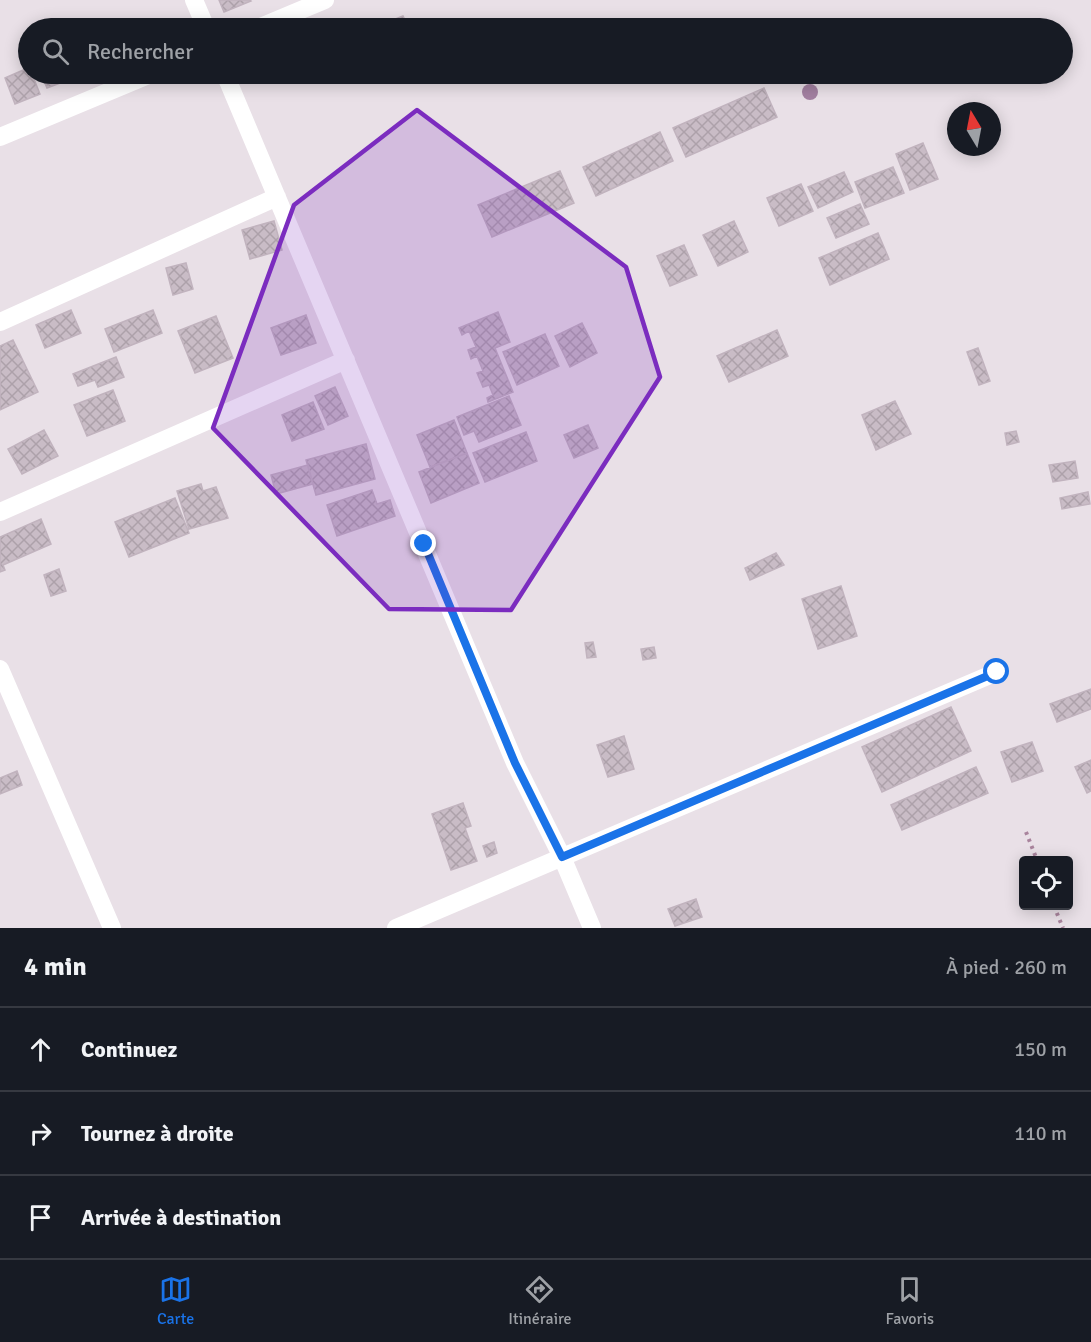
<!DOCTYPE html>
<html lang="fr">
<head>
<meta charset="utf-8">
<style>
	body { margin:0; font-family:Signika,sans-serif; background:#20242c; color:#f1f3f6 }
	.controls { position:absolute; right:18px; bottom:18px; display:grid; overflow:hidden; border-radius:6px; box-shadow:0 3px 15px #0003 }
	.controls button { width:54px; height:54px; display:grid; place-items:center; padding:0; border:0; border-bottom:2px solid #363941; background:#171b24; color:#f1f3f6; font:30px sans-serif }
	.compass { position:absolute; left:947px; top:102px; width:54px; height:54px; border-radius:50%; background:#171b24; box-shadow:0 3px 15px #0003; rotate:350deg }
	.stop { position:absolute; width:18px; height:18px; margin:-14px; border:4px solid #1a73e8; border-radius:50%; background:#fff }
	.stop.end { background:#1a73e8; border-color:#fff; box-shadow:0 2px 6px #0008 }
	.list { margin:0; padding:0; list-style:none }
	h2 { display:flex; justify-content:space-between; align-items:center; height:78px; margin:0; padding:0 24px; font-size:26px }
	h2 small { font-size:20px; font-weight:400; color:#9ea1a6 }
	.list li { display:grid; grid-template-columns:39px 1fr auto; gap:18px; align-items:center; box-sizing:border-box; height:84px; padding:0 24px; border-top:2px solid #363941 }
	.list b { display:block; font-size:22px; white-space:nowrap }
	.list em { font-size:20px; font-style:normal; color:#9ea1a6 }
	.icon { flex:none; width:33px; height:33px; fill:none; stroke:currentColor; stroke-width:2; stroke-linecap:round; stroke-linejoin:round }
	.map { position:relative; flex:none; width:1091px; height:928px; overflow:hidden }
	.search { position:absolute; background:#171b24; box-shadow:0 3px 15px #0003; left:18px; right:18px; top:18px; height:66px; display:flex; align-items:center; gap:15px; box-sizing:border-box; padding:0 21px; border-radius:33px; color:#9ea1a6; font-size:22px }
	.sheet { height:330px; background:#171b24 }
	nav { display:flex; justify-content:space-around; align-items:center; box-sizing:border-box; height:84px; border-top:2px solid #363941; background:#171b24; font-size:16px; color:#9ea1a6 }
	nav a { display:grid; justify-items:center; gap:3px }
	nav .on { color:#1a73e8 }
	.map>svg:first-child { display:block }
	.building { fill:url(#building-cross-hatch); stroke:#c1b3be; stroke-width:1.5 }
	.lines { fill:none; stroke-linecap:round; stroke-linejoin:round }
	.path { stroke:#a9849d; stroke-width:4; stroke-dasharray:3 4.5; stroke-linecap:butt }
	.street { stroke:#fff; stroke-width:18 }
	.tree { fill:#a380a1 }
	.route { stroke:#1a73e8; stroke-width:8 }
	.marked { fill:#7b2cbf; fill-opacity:0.2; stroke:#7b2cbf; stroke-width:4.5; stroke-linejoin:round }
</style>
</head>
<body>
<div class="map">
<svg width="1091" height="928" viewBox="0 0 1091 928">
	<defs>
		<pattern id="building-cross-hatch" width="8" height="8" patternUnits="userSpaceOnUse" patternTransform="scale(1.5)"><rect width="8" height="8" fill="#c9bcc6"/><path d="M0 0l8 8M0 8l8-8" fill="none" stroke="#ada1aa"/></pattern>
	</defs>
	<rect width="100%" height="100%" fill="#e9e0e7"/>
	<path class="building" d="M219,0h31l1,1 -27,11z
		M403,16l6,12h-36z
		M28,68v6h4l8,20 -25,10 -10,-26z
		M41,74h25l2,6 -21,8z
		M326,74h22l-19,7z
		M764,88l13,29 -91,40 -13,-29z
		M660,132l13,29 -77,35 -13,-29z
		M923,143l15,36 -28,11 -14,-36z
		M893,167l11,26 -39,15 -10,-26z
		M560,171l14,32 -82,34 -14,-32z
		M844,172l9,20 -35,16 -10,-21z
		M801,184l12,27 -34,15 -12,-28z
		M860,204l9,20 -33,14 -9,-20z
		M274,221l8,29 -32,9 -8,-29z
		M734,221l14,31 -30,14 -15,-31z
		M878,233l11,26 -59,26 -11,-27z
		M684,245l13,30 -27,11 -13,-30z
		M186,263l7,26 -20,6 -7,-27z
		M71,310l10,23 -36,15 -9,-23z
		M153,310l9,23 -48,19 -9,-23z
		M498,312l12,30 -15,6 18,44 -25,10 -1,-4 6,-3 -4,-10 -6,2 -6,-14 6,-2 -6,-15 -6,3 -3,-9 8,-3 -7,-16 -7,4 -3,-7z
		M306,315l10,28 -35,12 -10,-27z
		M216,316l17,42 -38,15 -17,-42z
		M582,323l15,30 -27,14 -15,-31z
		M777,330l11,26 -59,26 -12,-26z
		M545,334l14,32 -42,19 -14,-33z
		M13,340l25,52 -38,18v-64z
		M978,348l12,33 -11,4 -12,-33z
		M116,357l8,20 -26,10 -3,-7 -17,6 -5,-12z
		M335,387l13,29 -20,9 -13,-29z
		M113,390l12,31 -38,15 -13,-31z
		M509,396l12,29 -42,17 -5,-11 -10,4 -7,-18z
		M895,401l16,33 -35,16 -14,-35z
		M313,402l11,27 -32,12 -10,-26z
		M454,420l13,33 -37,14 -13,-32z
		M588,425l10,23 -24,10 -10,-23z
		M44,430l14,26 -36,18 -14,-25z
		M1016,431l3,11 -12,3 -2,-12z
		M526,432l11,29 -52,21 -12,-29z
		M366,444l9,35 -59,16 -10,-35z
		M467,453l12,30 -48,20 -12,-31z
		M1075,461l3,17 -25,4 -4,-17z
		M308,465l5,19 -37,10 -5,-19z
		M201,484l2,7 13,-4 12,31 -39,11 -12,-38z
		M372,490l5,14 13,-4 5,16 -58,20 -10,-31z
		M1088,492l2,12 -28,5 -2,-11z
		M175,498l14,35 -60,24 -14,-35z
		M41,519l10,25 -48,21 2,5 -5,2v-35z
		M776,553l8,12 -34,15 -5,-12z
		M59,569l7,22 -15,5 -7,-21z
		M841,586l16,50 -39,13 -16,-50z
		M593,642l3,15 -9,1 -2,-15z
		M654,647l2,11 -13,2 -2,-11z
		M1091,689v20l-34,13 -7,-18z
		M951,707l20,44 -89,41 -20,-45z
		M624,736l10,33 -26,8 -11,-32z
		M1032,742l11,29 -31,11 -11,-30z
		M1091,760v31l-4,2 -12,-26z
		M976,767l12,26 -86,37 -11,-25z
		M17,771l5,14 -22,9v-16z
		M463,803l8,23 -6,2 12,33 -26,9 -19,-56z
		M494,842l3,11 -10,4 -4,-11z
		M696,899l6,18 -27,9 -7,-17z"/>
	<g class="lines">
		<path class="path" d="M1026,832l11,28
			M1054,906l9,22"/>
		<path class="street" d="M194,0l12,28
			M258,28l67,-28
			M225,74l290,689 47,94 30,71
			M0,137l151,-63
			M0,322l277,-125
			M0,512l346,-152
			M0,669l112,259
			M396,928l601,-256"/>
	</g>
	<circle class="tree" cx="810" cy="92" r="8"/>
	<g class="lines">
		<path class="route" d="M424,544l91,219 47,94 435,-185"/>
	</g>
	<path class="marked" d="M417,110l209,157 34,110 -149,233 -122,-1 -176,-181 81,-223z"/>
</svg>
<div class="controls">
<button><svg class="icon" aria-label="locate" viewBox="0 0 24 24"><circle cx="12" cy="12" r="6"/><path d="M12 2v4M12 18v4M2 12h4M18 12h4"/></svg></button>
</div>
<svg class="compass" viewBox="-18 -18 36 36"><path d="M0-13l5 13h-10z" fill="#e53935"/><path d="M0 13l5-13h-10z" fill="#9ea1a6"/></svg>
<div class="stop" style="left:997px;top:672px"></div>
<div class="stop end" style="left:424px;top:544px"></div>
<div class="search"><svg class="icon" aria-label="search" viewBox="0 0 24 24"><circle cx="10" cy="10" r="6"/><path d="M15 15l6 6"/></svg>Rechercher</div>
</div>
<section class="sheet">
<h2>4 min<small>À pied · 260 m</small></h2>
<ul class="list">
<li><svg class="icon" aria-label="ahead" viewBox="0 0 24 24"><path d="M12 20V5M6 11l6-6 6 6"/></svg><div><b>Continuez</b></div><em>150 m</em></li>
<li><svg class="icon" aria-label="right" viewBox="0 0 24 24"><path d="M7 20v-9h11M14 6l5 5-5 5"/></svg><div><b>Tournez à droite</b></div><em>110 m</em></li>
<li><svg class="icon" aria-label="arrive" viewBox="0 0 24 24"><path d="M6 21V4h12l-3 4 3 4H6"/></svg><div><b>Arrivée à destination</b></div></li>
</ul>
</section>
<nav>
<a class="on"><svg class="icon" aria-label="map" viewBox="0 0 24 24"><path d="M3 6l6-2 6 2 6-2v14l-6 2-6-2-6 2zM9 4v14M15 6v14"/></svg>Carte</a>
<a><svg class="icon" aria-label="directions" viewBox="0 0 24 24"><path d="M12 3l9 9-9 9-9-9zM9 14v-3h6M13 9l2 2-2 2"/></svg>Itinéraire</a>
<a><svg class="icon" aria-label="saved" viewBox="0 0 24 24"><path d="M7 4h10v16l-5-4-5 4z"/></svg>Favoris</a>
</nav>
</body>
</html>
